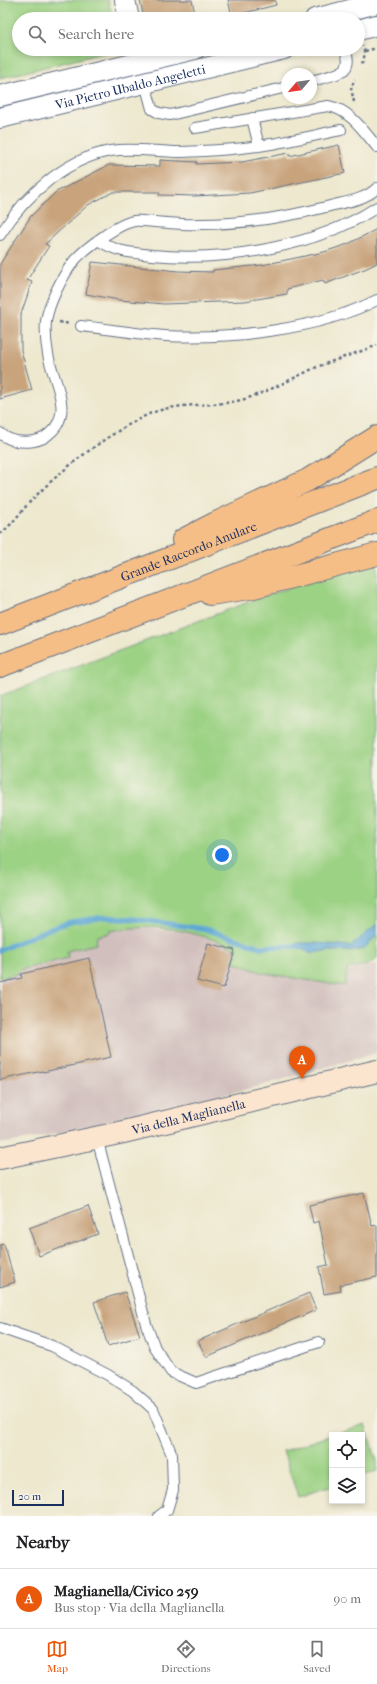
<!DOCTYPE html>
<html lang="en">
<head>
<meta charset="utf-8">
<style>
	body { margin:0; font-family:"IM FELL French Canon",serif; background:#f2f2f2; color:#202124 }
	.controls { position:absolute; right:12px; bottom:12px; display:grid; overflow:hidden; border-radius:0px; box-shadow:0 2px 6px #0003 }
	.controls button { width:36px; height:36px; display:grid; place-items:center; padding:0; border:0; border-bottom:1px solid #e0e0e0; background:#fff; color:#202124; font:20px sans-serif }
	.compass { position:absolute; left:281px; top:68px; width:36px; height:36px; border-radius:50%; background:#fff; box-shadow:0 2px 6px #0003; rotate:241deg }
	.scale { position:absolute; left:12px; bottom:10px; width:52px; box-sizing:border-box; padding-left:4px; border:2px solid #1b2f5e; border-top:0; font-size:11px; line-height:14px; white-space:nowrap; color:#1b2f5e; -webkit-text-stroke:3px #f7f3e8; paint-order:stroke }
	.you { position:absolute; left:222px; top:855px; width:14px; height:14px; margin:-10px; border:3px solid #fff; border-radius:50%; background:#1a73e8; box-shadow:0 0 0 6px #1a73e833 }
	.badge { display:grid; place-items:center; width:26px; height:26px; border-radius:50%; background:#ea580c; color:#fff; font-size:13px; font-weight:700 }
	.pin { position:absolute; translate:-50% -33px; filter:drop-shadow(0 1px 2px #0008) }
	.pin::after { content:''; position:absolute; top:21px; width:14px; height:12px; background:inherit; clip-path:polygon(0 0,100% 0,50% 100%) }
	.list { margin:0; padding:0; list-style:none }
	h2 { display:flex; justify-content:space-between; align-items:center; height:52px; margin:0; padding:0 16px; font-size:17px }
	h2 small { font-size:13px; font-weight:400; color:#757577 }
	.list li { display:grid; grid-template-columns:26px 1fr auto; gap:12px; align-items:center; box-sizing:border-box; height:60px; padding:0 16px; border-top:1px solid #e0e0e0 }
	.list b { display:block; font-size:15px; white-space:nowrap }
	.list p { margin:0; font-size:13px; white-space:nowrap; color:#757577 }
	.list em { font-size:13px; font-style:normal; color:#757577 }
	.icon { flex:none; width:22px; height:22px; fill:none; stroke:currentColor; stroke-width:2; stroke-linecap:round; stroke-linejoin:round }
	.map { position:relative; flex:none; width:377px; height:1516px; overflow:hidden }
	.search { position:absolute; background:#fff; box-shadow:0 2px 6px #0003; left:12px; right:12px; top:12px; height:44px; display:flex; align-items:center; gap:10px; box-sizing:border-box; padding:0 14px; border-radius:22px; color:#757577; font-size:15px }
	.sheet { height:112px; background:#fff }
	nav { display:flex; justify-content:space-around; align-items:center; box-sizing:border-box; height:56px; border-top:1px solid #e0e0e0; background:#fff; font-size:11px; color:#757577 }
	nav a { display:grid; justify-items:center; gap:2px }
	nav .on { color:#ea580c }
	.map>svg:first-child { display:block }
	.industrial { fill:#d1bfbd }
	.green { fill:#9cd284; stroke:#5c8071 }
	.water { fill:#5fa8d6; stroke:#3d6c9a }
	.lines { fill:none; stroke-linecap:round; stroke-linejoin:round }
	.stream { stroke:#5fa8d6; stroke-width:5 }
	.building { fill:#c8a37b }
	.lane-casing { stroke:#647085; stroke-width:12 }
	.street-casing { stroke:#647085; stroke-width:22 }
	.secondary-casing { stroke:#647085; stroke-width:24 }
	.highway-casing { stroke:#647085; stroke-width:24 }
	.path { stroke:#647085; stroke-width:2.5; stroke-dasharray:3 3; stroke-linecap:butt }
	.lane { stroke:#fff; stroke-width:10 }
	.street { stroke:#fff; stroke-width:20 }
	.secondary { stroke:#fbe5cf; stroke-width:22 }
	.highway { stroke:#f6be87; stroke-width:22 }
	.labels { text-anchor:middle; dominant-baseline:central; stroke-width:3; stroke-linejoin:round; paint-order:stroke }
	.street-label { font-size:13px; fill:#1b2f5e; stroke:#f7f3e8 }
</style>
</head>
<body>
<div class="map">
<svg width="377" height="1516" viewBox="0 0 377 1516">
	<rect width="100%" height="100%" fill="#f7f3e8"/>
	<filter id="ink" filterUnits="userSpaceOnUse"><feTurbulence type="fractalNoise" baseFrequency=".025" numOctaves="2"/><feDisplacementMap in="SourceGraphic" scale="8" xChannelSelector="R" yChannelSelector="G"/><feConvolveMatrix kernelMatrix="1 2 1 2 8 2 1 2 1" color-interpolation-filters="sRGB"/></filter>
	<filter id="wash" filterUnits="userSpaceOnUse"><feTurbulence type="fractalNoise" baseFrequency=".012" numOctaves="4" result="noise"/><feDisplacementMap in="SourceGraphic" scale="16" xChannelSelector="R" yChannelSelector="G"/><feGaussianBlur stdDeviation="0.9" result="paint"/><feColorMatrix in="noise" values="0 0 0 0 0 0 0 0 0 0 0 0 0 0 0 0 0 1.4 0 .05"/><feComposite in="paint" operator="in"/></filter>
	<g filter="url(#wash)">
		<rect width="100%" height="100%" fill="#ede8ce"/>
		<path class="industrial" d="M115,926l73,6 65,22 64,16h32l28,-6v89l-121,34 -219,51 -37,6v-179l81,-21z"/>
		<path class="green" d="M0,0h108l5,19h-94v30h101l-120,29z
			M377,563v396l-9,6 -21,4 -2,17 -8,-1 -74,-12 -30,-11 4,-13c-40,-18 -82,-27 -127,-18v2l-13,3 -1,8 -29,7 1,7 -49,12 -2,4 -17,4v-282l259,-98 38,-13z
			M365,1425l12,36v10l-15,5v-41h-29z
			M332,1435v51l-34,11 -15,-46z"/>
		<path class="water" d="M377,924v11l-13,14 -12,2h-27l-14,2 -19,-8 6,-2h18l35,3z"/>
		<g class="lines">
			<path class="stream" d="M0,950l47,-20 23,-8 36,-5 28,2 71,10 55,18 39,-1"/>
		</g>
		<g id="blocks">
			<path class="building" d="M140,0h52l4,19h-52z
				M228,0h47l1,5 -44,11z
				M339,145l6,28 -95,20 -55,3 -36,-1v-3h-46l-25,13 -43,39 4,2 -22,34 5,2 -11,32v36l11,40 -32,9v-135l31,-48 25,-24 53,-27 51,1v-6l37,2 -1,2 46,-2 47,-9v3z
				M377,229v34l-10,5 -42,16 -2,-4 -36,9v5l-42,7 -81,3 -45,-4 -33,-6 6,-32 86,9 35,1v-2l49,-5 62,-13 24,-8z
				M208,943l27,7 -11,38 -27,-7z
				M89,958l22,99 -68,15v-1l-43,9v-97l22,-5 -1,-4z
				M364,1193l8,33 5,-1v52l-37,8 1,6 -17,3 -5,-27 9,-2 -9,-44 -6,2 -4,-18z
				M88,1206l10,28 -59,22 -10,-28z
				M4,1244l11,38 -15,5v-42z
				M125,1292l15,44 -32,10 -14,-44z
				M309,1293l7,17 -110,47 -8,-16z"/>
		</g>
	</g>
	<g filter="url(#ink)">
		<use href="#blocks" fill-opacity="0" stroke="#647085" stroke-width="1"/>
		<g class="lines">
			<g class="lane-casing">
				<path id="lane" d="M311,81c9,-3 34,-6 36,-16 2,-5 0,-11 -2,-16
					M145,83l7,26 7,4 11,2 117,-28
					M252,118l7,28
					M195,128l133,-22c21,3 36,25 49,41
					M0,235c25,-40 70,-81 119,-85 18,-1 36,1 55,2 15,0 30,-1 45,-2 41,-2 82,-12 122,-20
					M98,240c20,13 31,12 54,15 71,7 165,-8 225,-48
					M81,326c28,3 56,8 85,10 66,3 151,-6 211,-36
					M0,433c10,9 22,10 34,8 6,-1 12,-4 16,-8 25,-21 2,-54 -2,-79 -2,-11 -3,-22 -2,-33 3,-19 17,-46 28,-60 11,-13 44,-37 60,-40 7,-1 15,1 21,1 16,1 31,3 46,2 43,0 87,-7 129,-18 15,-4 35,-6 47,-18
					M97,1138l49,186 9,24 16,24 25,11 123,-41
					M0,1328l52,18 56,29 25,16 20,18 19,46 1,35 -6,20 -8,6"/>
			</g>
			<g class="street-casing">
				<g id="street">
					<path d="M125,0l4,19"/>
					<path d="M315,19l62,-16"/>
					<path d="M358,30l19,-5"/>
					<path d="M0,96l195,-47"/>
					<path id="s1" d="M0,118l284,-69"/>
				</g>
			</g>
			<g class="secondary-casing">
				<g id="secondary">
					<path id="s2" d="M0,1158l119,-25 258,-62"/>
				</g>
			</g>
			<g class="highway-casing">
				<g id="highway">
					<path d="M183,540l33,-17 92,-43 69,-43"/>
					<path d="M210,594l40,-6 127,-34"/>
					<path id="s3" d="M0,624l377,-146"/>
					<path d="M0,666l377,-145"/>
				</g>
			</g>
			<path class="path" d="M365,51l12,-3
				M362,64l3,-10 -2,-8
				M354,102l-3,-14 4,-9
				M59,322l11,2
				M0,534c13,-10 20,-22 31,-33 30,-32 77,-67 116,-86 32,-15 68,-6 101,-17 24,-8 47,-21 69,-31 20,-8 41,-14 60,-22"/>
			<use href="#lane" class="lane"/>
			<use href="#street" class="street"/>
			<use href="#secondary" class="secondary"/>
			<use href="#highway" class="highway"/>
		</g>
	</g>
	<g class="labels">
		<g class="street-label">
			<text stroke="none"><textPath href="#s1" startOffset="134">Via Pietro Ubaldo Angeletti</textPath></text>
			<text stroke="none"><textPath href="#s3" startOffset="202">Grande Raccordo Anulare</textPath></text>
			<text stroke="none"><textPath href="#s2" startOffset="193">Via della Maglianella</textPath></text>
		</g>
	</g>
</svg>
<div class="controls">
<button><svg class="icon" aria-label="locate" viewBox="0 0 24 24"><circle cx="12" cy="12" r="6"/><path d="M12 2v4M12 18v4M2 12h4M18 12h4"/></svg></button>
<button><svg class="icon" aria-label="layers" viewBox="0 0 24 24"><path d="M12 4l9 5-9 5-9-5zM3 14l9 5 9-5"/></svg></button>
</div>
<svg class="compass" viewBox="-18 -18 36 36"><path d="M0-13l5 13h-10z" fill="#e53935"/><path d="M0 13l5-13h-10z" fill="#757577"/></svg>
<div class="scale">20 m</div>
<div class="you"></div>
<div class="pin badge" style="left:302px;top:1079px">A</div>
<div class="search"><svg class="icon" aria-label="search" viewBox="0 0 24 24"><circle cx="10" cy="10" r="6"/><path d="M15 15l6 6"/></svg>Search here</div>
</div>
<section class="sheet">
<h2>Nearby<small></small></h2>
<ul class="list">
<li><span class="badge">A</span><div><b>Maglianella/Civico 259</b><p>Bus stop · Via della Maglianella</p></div><em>90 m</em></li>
</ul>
</section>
<nav>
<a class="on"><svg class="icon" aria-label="map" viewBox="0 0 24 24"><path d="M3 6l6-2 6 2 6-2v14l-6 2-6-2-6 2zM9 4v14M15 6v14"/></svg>Map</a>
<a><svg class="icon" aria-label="directions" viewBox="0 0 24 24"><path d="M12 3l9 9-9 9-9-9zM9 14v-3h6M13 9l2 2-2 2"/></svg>Directions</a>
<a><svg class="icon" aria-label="saved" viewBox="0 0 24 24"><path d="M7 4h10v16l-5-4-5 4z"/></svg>Saved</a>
</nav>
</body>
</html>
